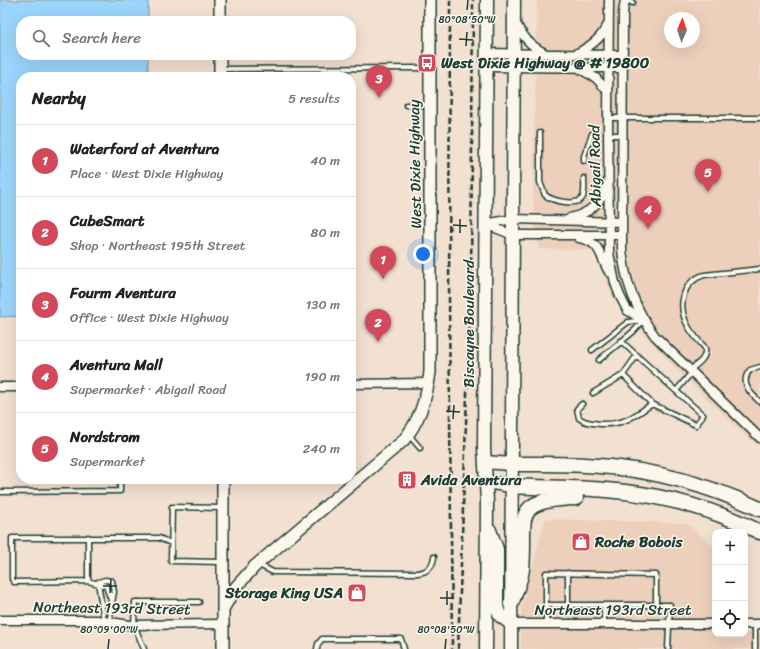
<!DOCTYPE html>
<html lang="en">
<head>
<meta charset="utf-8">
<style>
	body { margin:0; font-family:Sriracha,sans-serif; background:#f6f6f6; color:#202124 }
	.controls { position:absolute; right:12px; bottom:12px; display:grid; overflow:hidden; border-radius:8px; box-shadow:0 4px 16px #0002 }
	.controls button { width:36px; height:36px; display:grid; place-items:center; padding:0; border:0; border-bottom:1px solid #e0e0e0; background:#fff; color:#202124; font:20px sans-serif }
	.compass { position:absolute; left:664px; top:12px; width:36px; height:36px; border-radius:50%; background:#fff; box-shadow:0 4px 16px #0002; rotate:2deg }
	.you { position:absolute; left:423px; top:254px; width:14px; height:14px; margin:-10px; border:3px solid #fff; border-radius:50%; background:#1a73e8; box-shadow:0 0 0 6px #1a73e833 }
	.badge { display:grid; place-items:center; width:26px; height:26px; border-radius:50%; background:#d1495b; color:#fff; font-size:13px; font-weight:700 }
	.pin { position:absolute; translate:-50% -33px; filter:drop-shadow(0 1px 2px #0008) }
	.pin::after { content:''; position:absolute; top:21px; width:14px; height:12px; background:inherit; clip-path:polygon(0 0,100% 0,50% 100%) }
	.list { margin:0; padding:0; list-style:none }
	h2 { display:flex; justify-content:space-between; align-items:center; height:52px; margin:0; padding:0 16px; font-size:17px }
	h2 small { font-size:13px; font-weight:400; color:#757577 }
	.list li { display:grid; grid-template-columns:26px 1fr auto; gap:12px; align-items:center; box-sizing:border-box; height:72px; padding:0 16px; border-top:1px solid #e0e0e0 }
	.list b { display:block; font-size:15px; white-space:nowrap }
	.list p { margin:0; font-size:13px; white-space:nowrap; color:#757577 }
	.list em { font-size:13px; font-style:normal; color:#757577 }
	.icon { flex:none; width:22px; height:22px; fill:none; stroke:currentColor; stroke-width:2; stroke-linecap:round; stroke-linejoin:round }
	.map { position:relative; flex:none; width:760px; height:649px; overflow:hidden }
	.search { position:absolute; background:#fff; box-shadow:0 4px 16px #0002; left:16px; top:16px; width:340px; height:44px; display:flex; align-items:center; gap:10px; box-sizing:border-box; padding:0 14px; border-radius:16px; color:#757577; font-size:15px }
	.panel { position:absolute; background:#fff; box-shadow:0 4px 16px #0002; left:16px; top:72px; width:340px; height:412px; border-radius:16px }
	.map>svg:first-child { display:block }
	.built { fill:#ecd0bc; fill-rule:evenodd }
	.water { fill:#9bd5fb; stroke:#6998ab }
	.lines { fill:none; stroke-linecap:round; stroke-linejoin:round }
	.lane-casing { stroke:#1f3d34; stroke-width:7 }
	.street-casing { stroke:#1f3d34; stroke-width:11 }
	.secondary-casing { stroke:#1f3d34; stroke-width:14 }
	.primary-casing { stroke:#1f3d34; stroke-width:15 }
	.highway-casing { stroke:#1f3d34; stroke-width:17 }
	.lane { stroke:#fbf7ec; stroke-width:4 }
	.street { stroke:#fbf7ec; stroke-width:8 }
	.secondary { stroke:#fbf7ec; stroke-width:11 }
	.primary { stroke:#fbf7ec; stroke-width:12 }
	.highway { stroke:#fbf7ec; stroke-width:14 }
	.rail { stroke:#1f3d34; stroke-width:2.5; stroke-dasharray:6 3; stroke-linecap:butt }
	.ticks { fill:none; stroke:#1f3d34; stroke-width:1.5 }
	.labels { text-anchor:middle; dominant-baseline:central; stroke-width:3; stroke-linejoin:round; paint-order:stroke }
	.poi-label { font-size:15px; font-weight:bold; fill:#1f3d34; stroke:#fbf7ec; text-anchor:start }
	.street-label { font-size:15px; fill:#1f3d34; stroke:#fbf7ec }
	.ticks-label { font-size:10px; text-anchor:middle; fill:#1f3d34; stroke:#fbf7ec; stroke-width:3; stroke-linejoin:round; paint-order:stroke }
</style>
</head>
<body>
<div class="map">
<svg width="760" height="649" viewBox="0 0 760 649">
	<rect width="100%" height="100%" fill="#f2e0d0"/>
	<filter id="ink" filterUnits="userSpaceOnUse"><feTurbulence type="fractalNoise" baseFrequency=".025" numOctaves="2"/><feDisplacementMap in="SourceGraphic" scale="8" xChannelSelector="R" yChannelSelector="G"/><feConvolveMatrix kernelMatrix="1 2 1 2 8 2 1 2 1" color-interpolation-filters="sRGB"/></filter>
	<g filter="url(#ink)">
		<path class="built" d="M537,0h223v447l-16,-13 -69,-66 -61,-68 -19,-50 -57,-1 -5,-50zM670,18h24v24h-24z
			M545,519l141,4 29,25v86l45,-2v17h-239v-39z"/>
		<path class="water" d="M0,0h148v21h-127v34h127v22h-127v239l-21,1z"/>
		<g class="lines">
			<g class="lane-casing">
				<path id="lane" d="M626,0l7,3
					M221,69l208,-1
					M406,105h23
					M608,118h152
					M540,133v49l5,13c7,6 33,12 38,2 2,-5 1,-13 1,-19
					M608,135h14
					M584,161v-5l8,-22
					M621,341c27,25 55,50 82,74l-7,10 -44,-21 -29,-29 14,-20
					M592,350l36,-28 15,-2
					M599,360l35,-29 9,-10
					M760,367l-10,3c-11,13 1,24 10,32
					M690,370c7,-6 17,-11 15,-22 -6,-7 -13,-14 -17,-22 -11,-20 -6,-44 16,-51l56,-6
					M676,391l16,-19
					M593,393l30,-18
					M582,404l-5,5 2,9c6,5 13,5 21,6 24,1 33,-7 52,-20
					M409,435l11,13
					M0,492l120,-1v-12
					M221,562l-50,-1 1,-54 50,1
					M259,565l14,7 145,1c9,-1 15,-6 16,-16
					M568,573v32
					M88,581v-44
					M98,582l7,-2 7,1 2,11 -2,11
					M98,582l6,39
					M546,605h124l-2,44
					M604,605v18
					M110,622l1,-22 -5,-14 -18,-5 -74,1 -2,-3v-41h147l12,5
					M546,623v-50l110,2v30
					M755,624v25
					M144,649l-10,-24 1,-23h64
					M317,649l1,-5 4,-5h79l3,10"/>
			</g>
			<g class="street-casing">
				<path id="street" d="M609,0l-1,118 1,135 6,30 5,13 7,14 16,10
					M625,0l-2,13 -1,235c2,31 14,63 33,88l105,102
					M515,22c8,14 14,23 28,30
					M487,53l136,2
					M576,54c14,-8 24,-14 31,-28
					M487,67l135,1
					M580,69l16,9 12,14
					M570,218c20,-5 30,-14 37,-33
					M485,224l28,11h109
					M485,224l28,-5 109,3
					M579,238c23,4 20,18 30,34
					M351,384l78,-1
					M0,387h21
					M0,620h97l33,5 93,-1
					M511,624h204
					M745,624h15"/>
			</g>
			<g class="secondary-casing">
				<path id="secondary" d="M220,0v21
					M220,55v22
					M223,479v170
					M223,609l13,-22 19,-21 148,-125c17,-20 24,-44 27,-69v-372"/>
			</g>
			<g class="primary-casing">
				<path id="primary" d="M485,462l26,2
					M486,482l25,4
					M490,530l7,19v58l3,9 11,8
					M486,649l1,-147 -3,-55 3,-447
					M511,649l3,-649"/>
			</g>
			<g class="highway-casing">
				<path id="highway" d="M511,464c30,0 59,-1 89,2 55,4 110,20 160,43
					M511,486c32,2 63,1 95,4 53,4 105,18 154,42
					M511,604c4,-11 10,-24 11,-35 5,-51 -14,-69 54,-71"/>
			</g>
			<use href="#lane" class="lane"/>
			<use href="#street" class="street"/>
			<use href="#secondary" class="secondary"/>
			<use href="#primary" class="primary"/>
			<use href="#highway" class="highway"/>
			<path class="rail" d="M450,0l-1,300 3,349
				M458,649l13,-367 2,-282"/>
		</g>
	</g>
	<path class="ticks" d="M467,10l1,-10M459,39l14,1M466,46l1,-14M453,225l14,1M460,233v-14M446,411l14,1M453,419l1,-14M103,586h14M110,593l1,-14M440,598h14M447,605v-14M108,649l1,-10M445,649l1,-10"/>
	<defs>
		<g id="bus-square" transform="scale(1)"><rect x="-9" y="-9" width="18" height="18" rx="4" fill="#d1495b" stroke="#fbf7ec"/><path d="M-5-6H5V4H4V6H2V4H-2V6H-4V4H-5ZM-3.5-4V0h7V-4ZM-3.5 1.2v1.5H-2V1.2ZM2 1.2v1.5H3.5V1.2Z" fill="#fff"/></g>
		<g id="building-square" transform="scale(1)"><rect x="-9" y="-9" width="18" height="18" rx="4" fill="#d1495b" stroke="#fbf7ec"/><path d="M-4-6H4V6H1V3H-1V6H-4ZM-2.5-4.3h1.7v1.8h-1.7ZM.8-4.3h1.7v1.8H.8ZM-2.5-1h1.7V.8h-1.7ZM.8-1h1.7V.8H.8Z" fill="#fff"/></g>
		<g id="shop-square" transform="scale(1)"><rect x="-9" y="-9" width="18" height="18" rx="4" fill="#d1495b" stroke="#fbf7ec"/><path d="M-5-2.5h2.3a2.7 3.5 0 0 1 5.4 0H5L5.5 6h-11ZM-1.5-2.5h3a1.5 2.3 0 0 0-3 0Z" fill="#fff"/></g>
	</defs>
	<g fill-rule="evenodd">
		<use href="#bus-square" x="427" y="63"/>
		<use href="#building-square" x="407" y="480"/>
		<use href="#shop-square" x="581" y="542"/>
		<use href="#shop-square" x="357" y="593"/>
	</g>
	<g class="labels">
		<g class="poi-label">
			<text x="441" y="63">West Dixie Highway @ # 19800</text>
			<text x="421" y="480">Avida Aventura</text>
			<text x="595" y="542">Roche Bobois</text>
			<text x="343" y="593" text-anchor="end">Storage King USA</text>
		</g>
		<g class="street-label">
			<text transform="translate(415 164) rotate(-91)">West Dixie Highway</text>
			<text transform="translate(595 166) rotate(-91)">Abigail Road</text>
			<text transform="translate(469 324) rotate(-90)">Biscayne Boulevard</text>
			<text transform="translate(112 608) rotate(1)">Northeast 193rd Street</text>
			<text x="613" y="610">Northeast 193rd Street</text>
		</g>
	</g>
	<g class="ticks-label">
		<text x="467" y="23">80°08'50"W</text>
		<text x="109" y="633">80°09'00"W</text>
		<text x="446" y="633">80°08'50"W</text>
	</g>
</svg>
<div class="controls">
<button>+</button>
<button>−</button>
<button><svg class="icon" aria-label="locate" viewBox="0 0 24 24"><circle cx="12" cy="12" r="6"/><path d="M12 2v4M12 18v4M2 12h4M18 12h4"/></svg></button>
</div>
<svg class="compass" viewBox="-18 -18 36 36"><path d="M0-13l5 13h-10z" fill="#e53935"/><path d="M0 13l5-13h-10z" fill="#757577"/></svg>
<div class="you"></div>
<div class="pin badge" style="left:383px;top:279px">1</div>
<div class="pin badge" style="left:378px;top:342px">2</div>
<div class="pin badge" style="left:379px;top:98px">3</div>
<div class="pin badge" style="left:648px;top:229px">4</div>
<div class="pin badge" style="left:708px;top:192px">5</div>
<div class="search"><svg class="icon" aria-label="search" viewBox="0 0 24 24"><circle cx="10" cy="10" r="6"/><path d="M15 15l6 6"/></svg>Search here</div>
<section class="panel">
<h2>Nearby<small>5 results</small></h2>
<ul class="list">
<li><span class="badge">1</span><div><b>Waterford at Aventura</b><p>Place · West Dixie Highway</p></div><em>40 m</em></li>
<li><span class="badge">2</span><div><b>CubeSmart</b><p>Shop · Northeast 195th Street</p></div><em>80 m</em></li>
<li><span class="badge">3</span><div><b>Fourm Aventura</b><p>Office · West Dixie Highway</p></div><em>130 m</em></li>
<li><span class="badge">4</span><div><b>Aventura Mall</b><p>Supermarket · Abigail Road</p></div><em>190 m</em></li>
<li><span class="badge">5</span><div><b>Nordstrom</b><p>Supermarket</p></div><em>240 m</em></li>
</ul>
</section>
</div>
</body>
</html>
